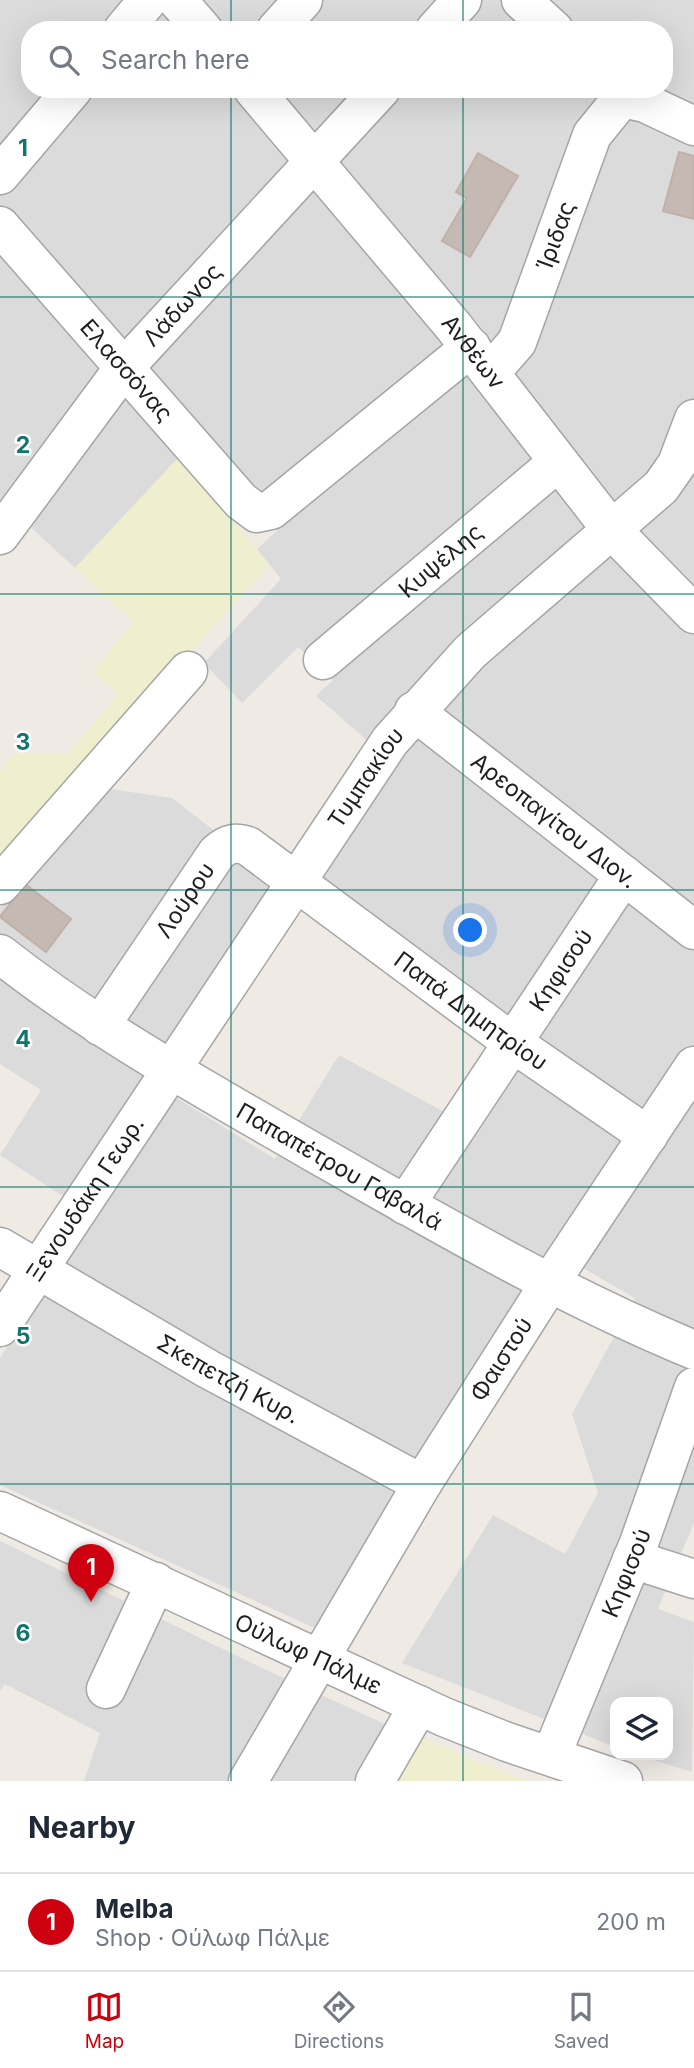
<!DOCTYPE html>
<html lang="en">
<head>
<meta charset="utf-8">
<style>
	body { margin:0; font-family:Inter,sans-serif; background:#f6f6f7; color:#1f2937 }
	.controls { position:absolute; right:21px; bottom:21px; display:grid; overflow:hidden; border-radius:14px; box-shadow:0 7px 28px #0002 }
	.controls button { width:63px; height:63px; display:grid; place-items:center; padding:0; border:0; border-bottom:2px solid #e0e1e3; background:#fff; color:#1f2937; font:35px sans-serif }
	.you { position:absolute; left:471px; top:931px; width:24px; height:24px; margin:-18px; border:5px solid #fff; border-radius:50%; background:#1a73e8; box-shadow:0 0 0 10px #1a73e833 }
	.badge { display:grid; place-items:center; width:46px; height:46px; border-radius:50%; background:#cc000e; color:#fff; font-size:23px; font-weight:700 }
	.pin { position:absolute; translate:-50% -58px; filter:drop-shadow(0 2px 4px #0008) }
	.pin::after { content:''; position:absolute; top:37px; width:24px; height:21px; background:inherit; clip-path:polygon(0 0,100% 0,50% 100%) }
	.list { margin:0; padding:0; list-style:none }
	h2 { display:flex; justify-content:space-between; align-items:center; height:91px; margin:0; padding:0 28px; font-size:30px }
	h2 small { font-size:23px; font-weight:400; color:#747a83 }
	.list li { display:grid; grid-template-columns:46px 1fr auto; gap:21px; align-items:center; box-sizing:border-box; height:98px; padding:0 28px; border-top:2px solid #e0e1e3 }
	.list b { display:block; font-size:26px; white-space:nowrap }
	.list p { margin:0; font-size:23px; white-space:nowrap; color:#747a83 }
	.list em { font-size:23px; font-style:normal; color:#747a83 }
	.icon { flex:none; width:38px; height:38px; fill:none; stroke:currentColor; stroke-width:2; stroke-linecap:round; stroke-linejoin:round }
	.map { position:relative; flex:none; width:694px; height:1781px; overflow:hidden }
	.search { position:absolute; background:#fff; box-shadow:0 7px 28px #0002; left:21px; right:21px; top:21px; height:77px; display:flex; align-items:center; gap:18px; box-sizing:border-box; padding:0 24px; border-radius:28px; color:#747a83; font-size:26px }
	.sheet { height:189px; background:#fff }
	nav { display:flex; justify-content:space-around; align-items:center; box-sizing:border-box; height:98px; border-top:2px solid #e0e1e3; background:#fff; font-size:19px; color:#747a83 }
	nav a { display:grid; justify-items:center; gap:4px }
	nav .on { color:#cc000e }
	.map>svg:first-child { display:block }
	.residential { fill:#dcdbdb; fill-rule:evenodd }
	.farmland { fill:#efefcf }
	.building { fill:#c4bab3; stroke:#c1b0a6; stroke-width:2 }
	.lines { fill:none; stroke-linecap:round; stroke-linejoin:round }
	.minor-casing { stroke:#a5a5a5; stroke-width:41 }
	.minor { stroke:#fff; stroke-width:38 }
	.grid { fill:none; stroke:#0f766e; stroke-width:2; stroke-opacity:0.55 }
	.labels { text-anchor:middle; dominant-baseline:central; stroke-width:5; stroke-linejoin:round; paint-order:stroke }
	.street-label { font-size:23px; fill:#1e1e1e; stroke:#fff }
	.grid-label { font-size:23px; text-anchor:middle; font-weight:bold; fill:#0f766e; stroke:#fff; stroke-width:5; stroke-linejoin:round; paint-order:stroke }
</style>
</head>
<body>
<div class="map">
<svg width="694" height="1781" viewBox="0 0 694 1781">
	<rect width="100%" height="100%" fill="#efebe4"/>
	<path class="residential" d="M0,0h694v1523l-36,86 36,13 -2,150 -55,-17h31v-53h-53v45l-213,-84 91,-148 72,39 33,-61 -26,-79 63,-116 -85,-49 -231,381 -319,-145v-127l93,-142 -93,-61 41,-65 -41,-26v-156l103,-120 69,10 111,86 -140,193 132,82 64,-104 133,72 60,-87 -215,-162 74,-117 -75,-65 17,-16 -35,-33 -56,56 -38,-40 77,-84 -24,-30 23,-21 -79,-94 -126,134 -71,-65 -4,5zM30,30h634v59h-634z
		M0,1541l260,126 136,62 -30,52h-282l16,-48 -95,-49 -5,7z"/>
	<path class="farmland" d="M179,457l90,107 -269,305v-98l14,-18 53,1 51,-60 -26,-22 41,-50 -58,-54z
		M414,1735l84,35 32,11h-144z"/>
	<path class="building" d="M679,152l15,4v63l-31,-8z
		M478,153l40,23 -48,81 -28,-16 25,-43 -11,-6z
		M25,884l46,35 -25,33 -46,-35z"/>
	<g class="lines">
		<g class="minor-casing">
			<g id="minor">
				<path d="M177,0l26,30"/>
				<path d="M521,0l33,30"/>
				<path d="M123,30l25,-30"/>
				<path d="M276,30l27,-30"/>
				<path d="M435,30l27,-30"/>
				<path id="s1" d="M253,89l201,238 157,202 83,85"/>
				<path d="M615,89l7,9 23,5 49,23"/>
				<path d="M0,175l73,-86"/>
				<path id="s2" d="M0,226l241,275 16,12 14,-3 200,-163"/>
				<path id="s3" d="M490,373l27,-31 75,-207 30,-37"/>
				<path id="s4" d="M0,535l123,-166 258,-280"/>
				<path id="s5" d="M323,660l235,-198"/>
				<path id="s6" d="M414,711l280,219"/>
				<path d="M0,885l188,-214"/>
				<path id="s7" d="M0,954c98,77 206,136 313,198 123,70 250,144 381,198"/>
				<path id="s8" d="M100,1026l117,-173c11,-10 18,-11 31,-7l265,197 135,93"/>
				<path id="s9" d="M405,1205l219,-330"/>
				<path id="s10" d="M0,1247l208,122 214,115"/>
				<path id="s11" d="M0,1327l390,-586 80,-89 191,-165 16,-23 17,-45"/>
				<path id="s12" d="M0,1511l444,206 63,25 116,39"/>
				<path d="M632,1559l62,20"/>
				<path d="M106,1689l50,-107"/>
				<path id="s13" d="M551,1756l88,-213 55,-156"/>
				<path id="s14" d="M248,1781l174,-297 129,-203 143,-215"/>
				<path d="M375,1781l44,-76"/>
			</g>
		</g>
		<use href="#minor" class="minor"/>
	</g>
	<path class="grid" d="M231,0v30M463,0v30M231,89v1692M463,89v1692M0,297h694M0,594h694M0,890h694M0,1187h694M0,1484h694"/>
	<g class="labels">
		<g class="street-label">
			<text stroke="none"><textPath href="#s3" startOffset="154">Ίριδας</textPath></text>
			<text stroke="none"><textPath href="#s4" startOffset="294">Λάδωνος</textPath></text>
			<text stroke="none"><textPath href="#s1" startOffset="343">Ανθέων</textPath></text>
			<text stroke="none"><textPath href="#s2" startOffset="192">Ελασσόνας</textPath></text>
			<text stroke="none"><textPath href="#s5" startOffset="154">Κυψέλης</textPath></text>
			<text stroke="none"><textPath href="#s11" startOffset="660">Τυμπακίου</textPath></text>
			<text stroke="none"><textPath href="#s6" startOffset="178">Αρεοπαγίτου Διον.</textPath></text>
			<text stroke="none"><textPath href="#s8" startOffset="152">Λούρου</textPath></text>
			<text stroke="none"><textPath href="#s9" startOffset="282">Κηφισού</textPath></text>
			<text stroke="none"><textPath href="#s8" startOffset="520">Παπά Δημητρίου</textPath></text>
			<text stroke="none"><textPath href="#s7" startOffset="401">Παπαπέτρου Γαβαλά</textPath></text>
			<text stroke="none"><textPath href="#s11" startOffset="154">Ξενουδάκη Γεωρ.</textPath></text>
			<text stroke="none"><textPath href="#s14" startOffset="492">Φαιστού</textPath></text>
			<text stroke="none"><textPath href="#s10" startOffset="264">Σκεπετζή Κυρ.</textPath></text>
			<text stroke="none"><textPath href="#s13" startOffset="198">Κηφισού</textPath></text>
			<text stroke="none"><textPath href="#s12" startOffset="340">Ούλωφ Πάλμε</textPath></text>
		</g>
	</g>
	<g class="grid-label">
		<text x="23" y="156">1</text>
		<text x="23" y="453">2</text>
		<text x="23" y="750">3</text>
		<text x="23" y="1047">4</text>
		<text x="23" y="1344">5</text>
		<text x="23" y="1641">6</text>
	</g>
</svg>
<div class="controls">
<button><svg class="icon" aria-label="layers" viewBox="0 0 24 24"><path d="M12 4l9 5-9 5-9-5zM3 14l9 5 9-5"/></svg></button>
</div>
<div class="you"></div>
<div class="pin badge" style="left:91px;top:1602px">1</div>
<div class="search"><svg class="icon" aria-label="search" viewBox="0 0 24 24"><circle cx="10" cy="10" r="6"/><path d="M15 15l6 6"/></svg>Search here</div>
</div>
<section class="sheet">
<h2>Nearby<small></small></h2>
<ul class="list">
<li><span class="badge">1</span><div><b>Melba</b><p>Shop · Ούλωφ Πάλμε</p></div><em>200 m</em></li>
</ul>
</section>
<nav>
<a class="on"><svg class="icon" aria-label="map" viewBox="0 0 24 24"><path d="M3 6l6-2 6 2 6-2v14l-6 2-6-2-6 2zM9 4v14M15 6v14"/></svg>Map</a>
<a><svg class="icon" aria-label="directions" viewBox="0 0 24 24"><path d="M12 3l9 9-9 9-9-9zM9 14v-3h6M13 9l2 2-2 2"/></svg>Directions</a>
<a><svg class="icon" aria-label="saved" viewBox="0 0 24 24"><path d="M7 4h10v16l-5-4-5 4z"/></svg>Saved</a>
</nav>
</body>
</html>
